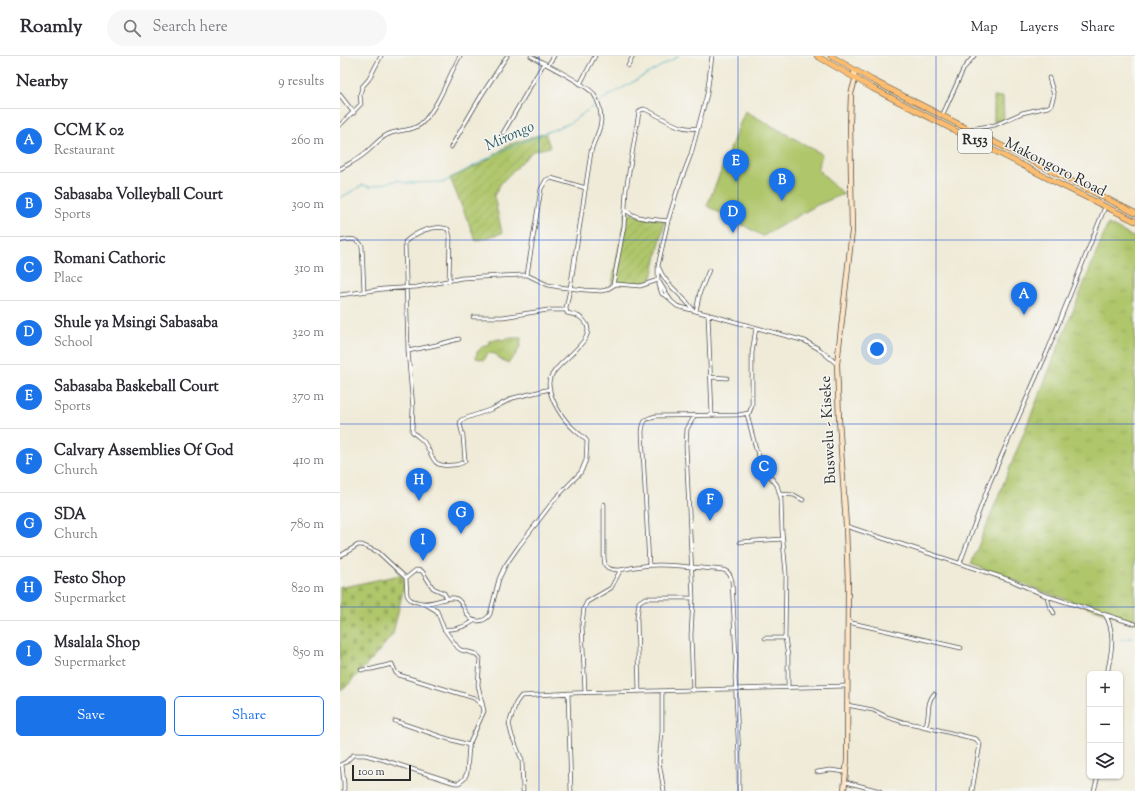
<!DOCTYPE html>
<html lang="en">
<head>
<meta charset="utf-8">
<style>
	body { margin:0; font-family:"Sorts Mill Goudy",serif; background:#f7f7f7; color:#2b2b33 }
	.controls { position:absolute; right:12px; bottom:12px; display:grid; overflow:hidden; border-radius:6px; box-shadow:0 1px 3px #0004 }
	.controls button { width:36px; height:36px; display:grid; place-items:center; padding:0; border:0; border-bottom:1px solid #e1e1e2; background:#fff; color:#2b2b33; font:20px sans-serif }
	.scale { position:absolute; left:12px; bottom:10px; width:59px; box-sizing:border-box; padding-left:4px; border:2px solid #2b2b2b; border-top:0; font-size:11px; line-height:14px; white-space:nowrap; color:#2b2b2b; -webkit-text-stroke:3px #f6f6f2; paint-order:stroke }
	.you { position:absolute; left:537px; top:293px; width:14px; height:14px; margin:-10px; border:3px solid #fff; border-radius:50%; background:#1a73e8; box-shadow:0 0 0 6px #1a73e833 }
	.badge { display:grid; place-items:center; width:26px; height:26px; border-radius:50%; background:#1a73e8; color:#fff; font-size:13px; font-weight:700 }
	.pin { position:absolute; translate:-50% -33px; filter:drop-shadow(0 1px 2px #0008) }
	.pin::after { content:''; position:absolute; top:21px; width:14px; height:12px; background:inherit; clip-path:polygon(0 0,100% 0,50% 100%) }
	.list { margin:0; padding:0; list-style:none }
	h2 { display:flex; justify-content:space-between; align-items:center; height:52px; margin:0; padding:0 16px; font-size:17px }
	h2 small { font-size:13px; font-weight:400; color:#7c7c81 }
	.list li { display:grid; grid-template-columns:26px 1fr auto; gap:12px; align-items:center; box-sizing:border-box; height:64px; padding:0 16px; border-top:1px solid #e1e1e2 }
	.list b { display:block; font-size:15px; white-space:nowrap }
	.list p { margin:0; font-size:13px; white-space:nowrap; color:#7c7c81 }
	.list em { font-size:13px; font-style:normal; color:#7c7c81 }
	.actions { display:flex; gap:8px; padding:12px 16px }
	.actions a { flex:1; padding:9px 0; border:1px solid #1a73e8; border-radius:6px; text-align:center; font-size:14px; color:#1a73e8 }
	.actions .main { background:#1a73e8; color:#fff }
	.icon { flex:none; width:22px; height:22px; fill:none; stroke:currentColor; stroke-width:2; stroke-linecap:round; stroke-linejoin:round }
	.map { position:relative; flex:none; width:795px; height:735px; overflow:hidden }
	header { display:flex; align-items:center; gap:24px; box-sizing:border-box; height:56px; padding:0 20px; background:#fff; border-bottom:1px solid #e1e1e2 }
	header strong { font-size:19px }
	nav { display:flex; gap:22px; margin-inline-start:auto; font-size:14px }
	.search { width:280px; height:36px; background:#f7f7f7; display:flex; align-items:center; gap:10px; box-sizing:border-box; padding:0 14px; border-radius:22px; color:#7c7c81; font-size:15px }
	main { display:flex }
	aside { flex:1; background:#fff }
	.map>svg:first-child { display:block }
	.grass { fill:url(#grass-tufts); stroke:#6d784b }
	.cemetery { fill:url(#cemetery-stones); stroke:#6d784b }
	.garden { fill:url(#garden-furrows); stroke:#6d784b }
	.pitch { fill:#afc66b; stroke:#6d784b }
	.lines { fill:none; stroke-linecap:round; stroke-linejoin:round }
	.stream { stroke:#3daabc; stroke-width:1 }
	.street-casing { stroke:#494845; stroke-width:4.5 }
	.secondary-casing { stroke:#494845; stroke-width:6 }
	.primary-casing { stroke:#494845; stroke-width:6 }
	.street { stroke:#fff; stroke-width:3 }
	.secondary { stroke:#fee5c5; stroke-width:4.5 }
	.primary { stroke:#fcbd6f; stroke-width:5 }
	.grid { fill:none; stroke:#1d4ed8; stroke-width:1; stroke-opacity:0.55 }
	.labels { text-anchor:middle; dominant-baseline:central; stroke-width:3; stroke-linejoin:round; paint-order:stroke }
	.shield { fill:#f6f6f2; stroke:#686867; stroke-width:1 }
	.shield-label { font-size:14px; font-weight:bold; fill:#2b2b2b }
	.street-label { font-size:15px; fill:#2b2b2b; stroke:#f6f6f2 }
	.water-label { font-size:16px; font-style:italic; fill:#325e65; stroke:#f6f6f2 }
</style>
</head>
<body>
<header>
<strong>Roamly</strong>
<div class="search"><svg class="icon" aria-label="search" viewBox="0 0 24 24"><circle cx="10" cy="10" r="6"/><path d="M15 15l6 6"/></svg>Search here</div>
<nav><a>Map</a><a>Layers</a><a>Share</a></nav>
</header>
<main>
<aside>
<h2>Nearby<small>9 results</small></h2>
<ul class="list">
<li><span class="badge">A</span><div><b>CCM K 02</b><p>Restaurant</p></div><em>260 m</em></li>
<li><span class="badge">B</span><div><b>Sabasaba Volleyball Court</b><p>Sports</p></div><em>300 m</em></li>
<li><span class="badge">C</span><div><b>Romani Cathoric</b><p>Place</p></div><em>310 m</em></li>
<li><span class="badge">D</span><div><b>Shule ya Msingi Sabasaba</b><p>School</p></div><em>320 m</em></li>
<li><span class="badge">E</span><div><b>Sabasaba Baskeball Court</b><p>Sports</p></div><em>370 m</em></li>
<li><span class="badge">F</span><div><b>Calvary Assemblies Of God</b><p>Church</p></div><em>410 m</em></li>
<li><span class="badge">G</span><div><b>SDA</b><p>Church</p></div><em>780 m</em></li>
<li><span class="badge">H</span><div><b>Festo Shop</b><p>Supermarket</p></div><em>820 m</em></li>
<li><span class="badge">I</span><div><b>Msalala Shop</b><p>Supermarket</p></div><em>850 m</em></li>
</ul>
<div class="actions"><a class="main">Save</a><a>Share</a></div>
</aside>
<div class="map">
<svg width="795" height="735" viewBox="0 0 795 735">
	<defs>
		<pattern id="grass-tufts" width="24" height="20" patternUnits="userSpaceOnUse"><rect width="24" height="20" fill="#afc66b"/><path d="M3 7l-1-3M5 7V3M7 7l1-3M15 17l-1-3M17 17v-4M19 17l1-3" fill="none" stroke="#97aa5d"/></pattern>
		<pattern id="cemetery-stones" width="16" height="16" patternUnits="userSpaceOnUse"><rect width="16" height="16" fill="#afc66b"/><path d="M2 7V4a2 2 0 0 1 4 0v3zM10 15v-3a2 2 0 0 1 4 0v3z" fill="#97aa5d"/></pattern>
		<pattern id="garden-furrows" width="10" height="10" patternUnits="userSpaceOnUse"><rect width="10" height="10" fill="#afc66b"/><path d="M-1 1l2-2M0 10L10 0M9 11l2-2" fill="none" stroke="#97aa5d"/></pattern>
	</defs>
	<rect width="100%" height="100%" fill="#f6f6f2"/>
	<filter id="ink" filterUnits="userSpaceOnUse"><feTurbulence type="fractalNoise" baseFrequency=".025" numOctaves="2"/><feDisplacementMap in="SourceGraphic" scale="8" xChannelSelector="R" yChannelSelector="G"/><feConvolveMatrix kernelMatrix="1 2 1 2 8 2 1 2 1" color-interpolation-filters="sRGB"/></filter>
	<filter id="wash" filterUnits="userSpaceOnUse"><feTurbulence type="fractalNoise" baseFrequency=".012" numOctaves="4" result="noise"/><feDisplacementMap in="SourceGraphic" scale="16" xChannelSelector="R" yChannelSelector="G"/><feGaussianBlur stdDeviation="0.9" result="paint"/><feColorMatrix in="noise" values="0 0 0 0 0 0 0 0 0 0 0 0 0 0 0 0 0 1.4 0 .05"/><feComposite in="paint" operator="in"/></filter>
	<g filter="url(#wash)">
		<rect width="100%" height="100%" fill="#f0ebd8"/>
		<path class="grass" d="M768,168l27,14v385l-88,-30 -76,-29z
			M166,282h15c0,13 -6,17 -13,25l-8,-4 -4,-5 -8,-1 -4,7 -8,-2 1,-6 6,-6h7l-1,-5 11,-2 4,1z"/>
		<path class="cemetery" d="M60,519l5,6 -12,53 -19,23 -30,32h-4v-103l4,1z"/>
		<path class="garden" d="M654,41h9l1,22 -10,3z
			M205,77l5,14 -17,4 -32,32 -7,13 8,37 -26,8 -26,-63 31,-14 29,-20z
			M286,157l39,7 -14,62 -39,2z"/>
		<path class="pitch" d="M405,55l77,43 -4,15 11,12 15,13 -27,11 -54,31 -56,-30z"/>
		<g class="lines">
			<path class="stream" d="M0,142l23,-13 7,2 28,-7 8,3 38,-1 61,-33 65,-26 33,-24 76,-43
				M781,584l10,-2 4,1"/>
		</g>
	</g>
	<g filter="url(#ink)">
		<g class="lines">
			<g class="street-casing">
				<path id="street" d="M372,0l-5,38 -16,60 -14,37 -9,30 -10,45v14l13,21 6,5 128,35 14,8 18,15
					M208,9l6,-9
					M288,10l5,-10
					M240,28l15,-28
					M0,39l14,18
					M602,60l22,-48 10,-12
					M0,69l21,-21 -1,-9 2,-8 7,-8 12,-23
					M630,73l25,-4 27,-12 26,-6 3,-2 3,-10 -5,-17
					M163,77l41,-70
					M111,91l30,-51 26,-40
					M0,113c8,-5 17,-9 24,-15 7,-5 13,-13 21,-18 12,-8 29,-3 39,-15 16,-18 24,-44 36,-65
					M285,153c9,11 30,10 43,12
					M0,185c9,-2 17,-4 22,5l2,45
					M319,212c7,18 24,27 34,42
					M187,219l14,-86 5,-9 5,-2 35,10
					M109,224l1,-43 -2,-8c-14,-5 -32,3 -43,13l3,109 5,57 -1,23c4,5 9,7 12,11 11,15 6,26 29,23 5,0 8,-1 12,-4l-2,-25 -3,-12 1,-4 31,-11 21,-11 37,-9
					M319,226v3l3,9 6,3
					M273,229l11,-59 2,-36 13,-78 2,-2 3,-1c18,7 33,22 54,19
					M0,239l43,-6 34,-2 45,-9 59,-3h6l21,10 11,2 26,3 16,1 5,-1 10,-6 24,2 18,-6
					M356,255l4,-19 9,-22
					M368,258l4,101
					M133,261h30l45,-7h18
					M68,295l28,-6 23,-6
					M371,321l16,1
					M407,358l9,35 9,21 12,15 4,14 1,32 4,42 -1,65 3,18v31
					M440,438l14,1 9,5
					M264,448v54l1,7 3,3c9,4 17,1 27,-1 29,-5 59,1 88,3 6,1 8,6 9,11l4,77 -1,19 4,79v35
					M506,470l164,54 34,15 91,29
					M400,486l43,-3
					M0,500l18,-11h4l16,7 28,26 1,17c2,5 6,6 10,7 15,5 31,-8 40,-3 6,3 8,15 14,20 7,4 15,2 19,-5l9,-35 6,-13 14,-20 36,-47 26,-27 5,-12 1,-19c-3,-4 -8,-7 -11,-10 -13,-11 -26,-30 -27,-47 -1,-21 59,-45 32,-66 -3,-3 -9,-4 -14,-5l-1,-5 4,-19 21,-137c2,-11 10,-21 10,-32 0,-9 -3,-20 -8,-27 -9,-10 -48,-29 -62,-37
					M620,507l30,-81 58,-132 57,-143
					M309,509l-7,-133c1,-11 3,-14 14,-16l82,-1 11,-2 3,-7v-53l4,-25
					M66,522l10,-8 6,1 11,17 11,5 3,5
					M707,540l2,9 5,8
					M764,557c13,19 7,41 3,61
					M508,566l113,26
					M104,573c10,1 22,-2 30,-8
					M425,582h20
					M21,614l11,-1 20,-5 4,9 3,2 75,23 8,7
					M322,635v41l-3,30 5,29
					M353,635l-2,-56 2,-37 -7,-152 1,-17 8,-14
					M299,636l-2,-74 2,-16 6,-4h48
					M228,637l3,98
					M245,637l-3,-69 2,-16 3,-6 24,-14 9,-17
					M507,649l26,5 14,7 16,5 15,3 58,14 4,5 -8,47
					M55,665l47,16 27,8
					M585,671c6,-11 0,-23 9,-33
					M0,709l6,-3 7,-7h12l19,5 71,23h4l5,-4 3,-6 2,-28 15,-34 -6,-26 2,-27 -4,-4 -15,-4 -3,-2 -14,-19 -7,-18 -12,-7
					M2,709l2,18v8
					M477,716l13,-2 16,2
					M506,726l34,9
					M183,735l-1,-31 -10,-24 -3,-12 7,-21 5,-7 51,-3 275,-7
					M754,735l4,-15"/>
			</g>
			<g class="secondary-casing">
				<path id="secondary" d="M504,735l3,-31 1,-175 -2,-59 -7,-107 -2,-55 15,-133 -2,-108 1,-29 4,-14 -1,-10"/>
			</g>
			<g class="primary-casing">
				<path id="primary" d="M477,0l55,32 189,97 74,36
					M491,0l41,24 100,51 163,82"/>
			</g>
			<use href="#street" class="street"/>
			<use href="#secondary" class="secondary"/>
			<use href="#primary" class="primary"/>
		</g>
	</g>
	<path class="grid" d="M199,0v735M398,0v735M596,0v735M0,184h795M0,368h795M0,551h795"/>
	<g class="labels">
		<rect class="shield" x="618" y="73" width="34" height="24" rx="3"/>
		<g class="shield-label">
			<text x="635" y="85">R153</text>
		</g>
		<g class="street-label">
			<text transform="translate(715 112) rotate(27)">Makongoro Road</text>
			<text transform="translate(489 374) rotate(-93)">Buswelu - Kiseke</text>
		</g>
		<g class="water-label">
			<text transform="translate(170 81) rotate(-24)">Mirongo</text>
		</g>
	</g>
</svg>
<div class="controls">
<button>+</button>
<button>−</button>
<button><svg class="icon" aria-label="layers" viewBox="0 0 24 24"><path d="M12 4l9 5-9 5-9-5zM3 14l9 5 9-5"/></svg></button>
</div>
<div class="scale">100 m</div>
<div class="you"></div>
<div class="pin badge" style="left:684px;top:259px">A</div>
<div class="pin badge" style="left:442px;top:145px">B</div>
<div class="pin badge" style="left:424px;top:432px">C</div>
<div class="pin badge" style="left:393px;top:177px">D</div>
<div class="pin badge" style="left:396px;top:126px">E</div>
<div class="pin badge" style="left:370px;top:465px">F</div>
<div class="pin badge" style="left:121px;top:478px">G</div>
<div class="pin badge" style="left:79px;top:445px">H</div>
<div class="pin badge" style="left:83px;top:505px">I</div>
</div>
</main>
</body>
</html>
